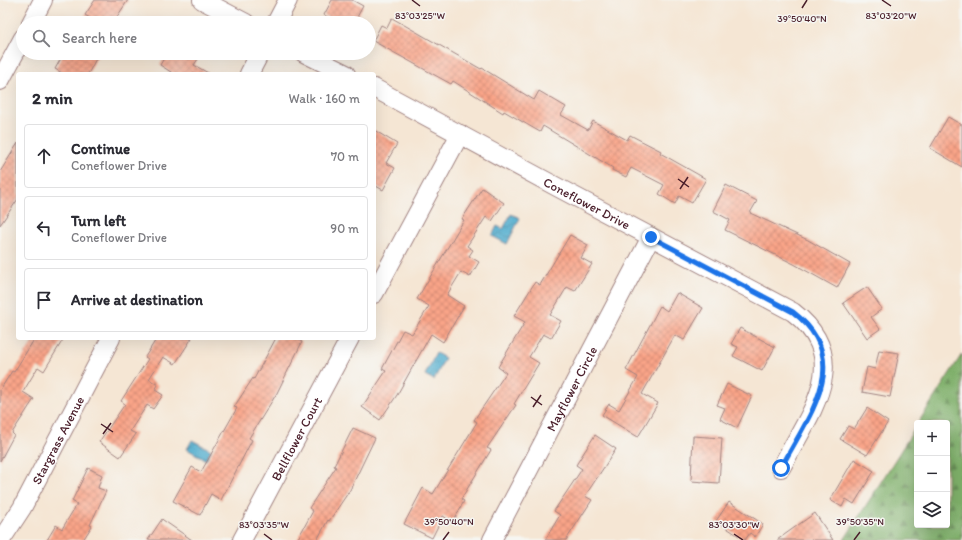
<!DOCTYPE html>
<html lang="en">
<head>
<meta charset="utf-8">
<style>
	body { margin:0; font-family:Itim,sans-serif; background:#f7f7f7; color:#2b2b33 }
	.controls { position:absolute; right:12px; bottom:12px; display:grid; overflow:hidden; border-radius:4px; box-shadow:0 4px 16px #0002 }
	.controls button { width:36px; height:36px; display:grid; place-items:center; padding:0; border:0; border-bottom:1px solid #e1e1e2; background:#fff; color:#2b2b33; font:20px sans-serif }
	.stop { position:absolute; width:12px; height:12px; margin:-9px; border:3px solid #1a73e8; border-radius:50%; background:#fff }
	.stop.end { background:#1a73e8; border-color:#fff; box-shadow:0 1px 4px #0008 }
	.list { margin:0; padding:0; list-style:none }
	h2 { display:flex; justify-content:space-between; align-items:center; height:52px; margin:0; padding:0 16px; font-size:17px }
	h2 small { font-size:13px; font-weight:400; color:#7c7c81 }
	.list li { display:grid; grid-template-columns:26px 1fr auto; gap:12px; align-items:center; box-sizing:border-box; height:64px; margin:0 8px 8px; padding:0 8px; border:1px solid #e1e1e2; border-radius:4px }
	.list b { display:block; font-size:15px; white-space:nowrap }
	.list p { margin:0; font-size:13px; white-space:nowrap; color:#7c7c81 }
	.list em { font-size:13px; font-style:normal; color:#7c7c81 }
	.icon { flex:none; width:22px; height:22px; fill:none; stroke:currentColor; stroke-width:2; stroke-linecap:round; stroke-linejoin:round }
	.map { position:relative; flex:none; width:962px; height:540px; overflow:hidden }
	.search { position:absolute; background:#fff; box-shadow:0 4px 16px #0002; left:16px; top:16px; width:360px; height:44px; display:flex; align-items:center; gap:10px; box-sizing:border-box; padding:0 14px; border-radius:22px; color:#7c7c81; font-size:15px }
	.panel { position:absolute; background:#fff; box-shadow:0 4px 16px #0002; left:16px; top:72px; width:360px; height:268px; border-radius:4px }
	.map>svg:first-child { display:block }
	.forest { fill:url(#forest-firs); stroke:#64664a }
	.water { fill:url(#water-waves); stroke:#4c667c }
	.building { fill:url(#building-cross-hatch) }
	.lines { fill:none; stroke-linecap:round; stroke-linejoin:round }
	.street-casing { stroke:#a08280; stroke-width:20 }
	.street { stroke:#fff; stroke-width:18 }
	.route { stroke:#1a73e8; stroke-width:5 }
	.ticks { fill:none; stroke:#4a1f2b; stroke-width:1.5 }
	.labels { text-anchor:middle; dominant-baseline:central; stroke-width:3; stroke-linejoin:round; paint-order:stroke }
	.street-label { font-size:13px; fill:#4a1f2b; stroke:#f6f6f2 }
	.ticks-label { font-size:10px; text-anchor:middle; fill:#4a1f2b; stroke:#f6f6f2; stroke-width:3; stroke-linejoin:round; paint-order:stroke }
</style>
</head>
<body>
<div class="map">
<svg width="962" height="540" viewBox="0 0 962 540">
	<defs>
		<pattern id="forest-firs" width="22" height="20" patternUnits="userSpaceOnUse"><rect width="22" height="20" fill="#7dae68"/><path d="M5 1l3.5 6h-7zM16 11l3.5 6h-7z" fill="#688d56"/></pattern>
		<pattern id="water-waves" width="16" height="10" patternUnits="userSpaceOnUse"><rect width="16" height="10" fill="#4faccd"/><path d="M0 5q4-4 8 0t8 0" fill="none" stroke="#448ba7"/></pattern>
		<pattern id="building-cross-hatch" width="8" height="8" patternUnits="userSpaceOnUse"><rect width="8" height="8" fill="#f9a488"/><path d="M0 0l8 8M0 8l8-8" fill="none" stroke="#cc856f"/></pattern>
	</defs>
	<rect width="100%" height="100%" fill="#f6f6f2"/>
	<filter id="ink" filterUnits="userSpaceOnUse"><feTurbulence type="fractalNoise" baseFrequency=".025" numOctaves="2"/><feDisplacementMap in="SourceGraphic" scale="8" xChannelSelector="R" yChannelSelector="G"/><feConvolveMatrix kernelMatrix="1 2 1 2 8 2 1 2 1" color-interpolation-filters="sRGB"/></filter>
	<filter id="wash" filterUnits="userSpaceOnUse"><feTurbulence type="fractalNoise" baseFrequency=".012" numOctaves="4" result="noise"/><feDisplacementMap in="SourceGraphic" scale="16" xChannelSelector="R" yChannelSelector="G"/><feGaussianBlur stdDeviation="0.9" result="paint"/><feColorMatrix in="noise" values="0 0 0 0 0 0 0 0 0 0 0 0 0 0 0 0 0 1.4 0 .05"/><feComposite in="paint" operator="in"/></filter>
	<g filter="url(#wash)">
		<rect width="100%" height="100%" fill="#f5e6d4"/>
		<path class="forest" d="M962,354v186h-118l73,-115v100h30v-102h-29z"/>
		<path class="water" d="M511,214l9,4 -13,26 -15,-8 5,-10 6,3z
			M436,353l9,5 -11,22 -9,-5z
			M192,440l19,10 -5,10 -19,-11z"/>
		<g id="blocks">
			<path class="building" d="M95,0h33l-15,23h-15l-13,-8z
				M332,0h20l11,6 -9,17h-16l-14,-8z
				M392,18l89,51 1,-1 52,32 5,-9 27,16 -5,8 27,15 5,-9 34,19 3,-5 31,16 -1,2 46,26 -14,24 -13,-7 -4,8 -16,-10 5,-9 -33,-17 -5,9 -14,-7 1,-2 -70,-42 -3,6 -36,-21 -1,2 -50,-32 -2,3 -78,-43 8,-16 6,3z
				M64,53h35l-11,21h-24l-9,-5z
				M167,53h35l-8,12 16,9h-36l-14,-9z
				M948,117l14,8v42l-32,-19z
				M374,130l23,14 -11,19 9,5 -12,22 -9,-5z
				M18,143v56l-18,26v-53z
				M726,185l31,16 -7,12 58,27 42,24 -13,24 -43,-24 -69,-34 5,-10 -17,-9z
				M482,188l22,15 -12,18 -6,-4 -19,29 6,4 -4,6 10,6 -9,15 -9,-5 -14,23 17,11 -21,36 -12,-8 -34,61 -17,25 -18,-13 24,-36 -4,-2 21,-39 9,4 17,-28 -12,-7 47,-79 -2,-1z
				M570,235l18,10 -7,13 11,6 -17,27 -8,-4 -17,28 11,6 -10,17 -8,-4 -14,23 10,6 -25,41 2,1 -29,43 4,2 -30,49 3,2 -11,21 -10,-6 -11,22 -28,-14 19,-36 10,6 44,-72 -3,-2 32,-47 -8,-6 27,-45 -11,-6 21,-34 5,3z
				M867,287l15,22 -11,8 9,12 -13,9 -24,-35z
				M677,293l26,15 -19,32 -9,-5 -33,59 16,9 -20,34 -36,-22 7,-11 10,6 19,-33 -12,-7 34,-64 7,5z
				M740,328l35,19 -13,24 -29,-15 5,-9 -7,-3z
				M35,338h29l-20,33 -6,-4 -15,25 11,7 -22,34 2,2 -14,26v-71l12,-19 2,1z
				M157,338h35l-17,26 -12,-7 -14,22 9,6 -3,5 8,5 -10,14 -6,-4 -17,26 6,3 -16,23 -21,-15 26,-38 -4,-3 27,-42 -3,-2z
				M276,338h19l7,4 -25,51 -28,45 3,2 -31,60 -10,-6 -11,21 -27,-14 19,-34 9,5 36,-64 -3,-1 19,-29 1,1z
				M879,350l20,3 -9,44 -28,-5 5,-25 8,2z
				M727,384l25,12 -15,32 -17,-9 5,-11 -8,-3z
				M867,408l21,14 -21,33 -27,-16 8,-13 6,3z
				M353,428l22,10 -25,52 -21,31 -1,-1 -11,20h-20l16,-29 -4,-3 27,-41 -2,-1z
				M595,435l21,14 -31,47 7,4 -26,40h-21l15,-25 -6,-4 28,-42 -6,-4z
				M693,436l29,2 -3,45 -28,-2z
				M854,459l20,12 -20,33 -8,-5 -4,8 -12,-7z
				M88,468l14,7 -4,13 8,3 -16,34 2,1 -9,14h-36l9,-15 6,4 15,-25 -5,-3z
				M729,502l34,22 -8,13 -5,-4 -5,7 -29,-19z
				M815,513l18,27h-56z
				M162,519l1,1 29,20h-44z"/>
		</g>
	</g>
	<g filter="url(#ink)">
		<use href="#blocks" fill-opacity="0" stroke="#a08280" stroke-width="1"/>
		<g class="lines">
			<g class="street-casing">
				<g id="street">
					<path d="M202,0l44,23"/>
					<path d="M31,23l12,-23"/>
					<path d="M276,23l12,-23"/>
					<path d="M304,53l42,21"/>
					<path d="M249,74l11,-21"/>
					<path d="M0,81l23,-43"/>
					<path id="s1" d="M374,88l183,99 236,125c62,48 16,102 -12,156"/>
					<path d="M374,294l86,-160"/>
					<path id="s2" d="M1,540l21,-32 89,-170"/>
					<path id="s3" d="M242,540l108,-202"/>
					<path id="s4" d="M492,540l159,-303"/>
				</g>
			</g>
			<use href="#street" class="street"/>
		</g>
	</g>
	<g class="lines" filter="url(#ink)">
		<path class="route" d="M651,237l142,75c62,48 16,102 -12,156"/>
	</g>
	<path class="ticks" d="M412,0l8,6M882,0l9,6M802,8l5,-8M678,179l11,8M680,189l8,-12M531,397l11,8M533,407l8,-12M101,424l12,8M103,434l8,-11M264,534l8,6M734,534l9,6M443,540l6,-8M854,540l6,-8"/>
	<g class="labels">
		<g class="street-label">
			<text stroke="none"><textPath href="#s1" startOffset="242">Coneflower Drive</textPath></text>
			<text stroke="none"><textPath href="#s4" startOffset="171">Mayflower Circle</textPath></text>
			<text stroke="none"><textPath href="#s3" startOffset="115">Bellflower Court</textPath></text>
			<text stroke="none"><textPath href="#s2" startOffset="115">Stargrass Avenue</textPath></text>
		</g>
	</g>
	<g class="ticks-label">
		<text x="420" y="19">83°03'25"W</text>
		<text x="891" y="19">83°03'20"W</text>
		<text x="802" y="22">39°50'40"N</text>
		<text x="449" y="525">39°50'40"N</text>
		<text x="860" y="525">39°50'35"N</text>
		<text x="264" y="528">83°03'35"W</text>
		<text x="734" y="528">83°03'30"W</text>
	</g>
</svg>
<div class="controls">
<button>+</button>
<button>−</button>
<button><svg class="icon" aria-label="layers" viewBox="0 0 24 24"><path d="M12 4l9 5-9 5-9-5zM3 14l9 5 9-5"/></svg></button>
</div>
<div class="stop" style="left:781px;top:468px"></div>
<div class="stop end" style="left:651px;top:237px"></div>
<div class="search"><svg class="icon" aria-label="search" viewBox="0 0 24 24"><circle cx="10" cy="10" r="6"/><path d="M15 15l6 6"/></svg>Search here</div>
<section class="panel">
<h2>2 min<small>Walk · 160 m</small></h2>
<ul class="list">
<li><svg class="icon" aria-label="ahead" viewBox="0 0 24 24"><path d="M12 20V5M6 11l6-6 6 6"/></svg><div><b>Continue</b><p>Coneflower Drive</p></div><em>70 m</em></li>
<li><svg class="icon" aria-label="left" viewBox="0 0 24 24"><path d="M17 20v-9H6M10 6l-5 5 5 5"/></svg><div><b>Turn left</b><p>Coneflower Drive</p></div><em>90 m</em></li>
<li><svg class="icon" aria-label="arrive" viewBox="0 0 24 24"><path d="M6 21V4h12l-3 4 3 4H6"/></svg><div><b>Arrive at destination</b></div></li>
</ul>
</section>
</div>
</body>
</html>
